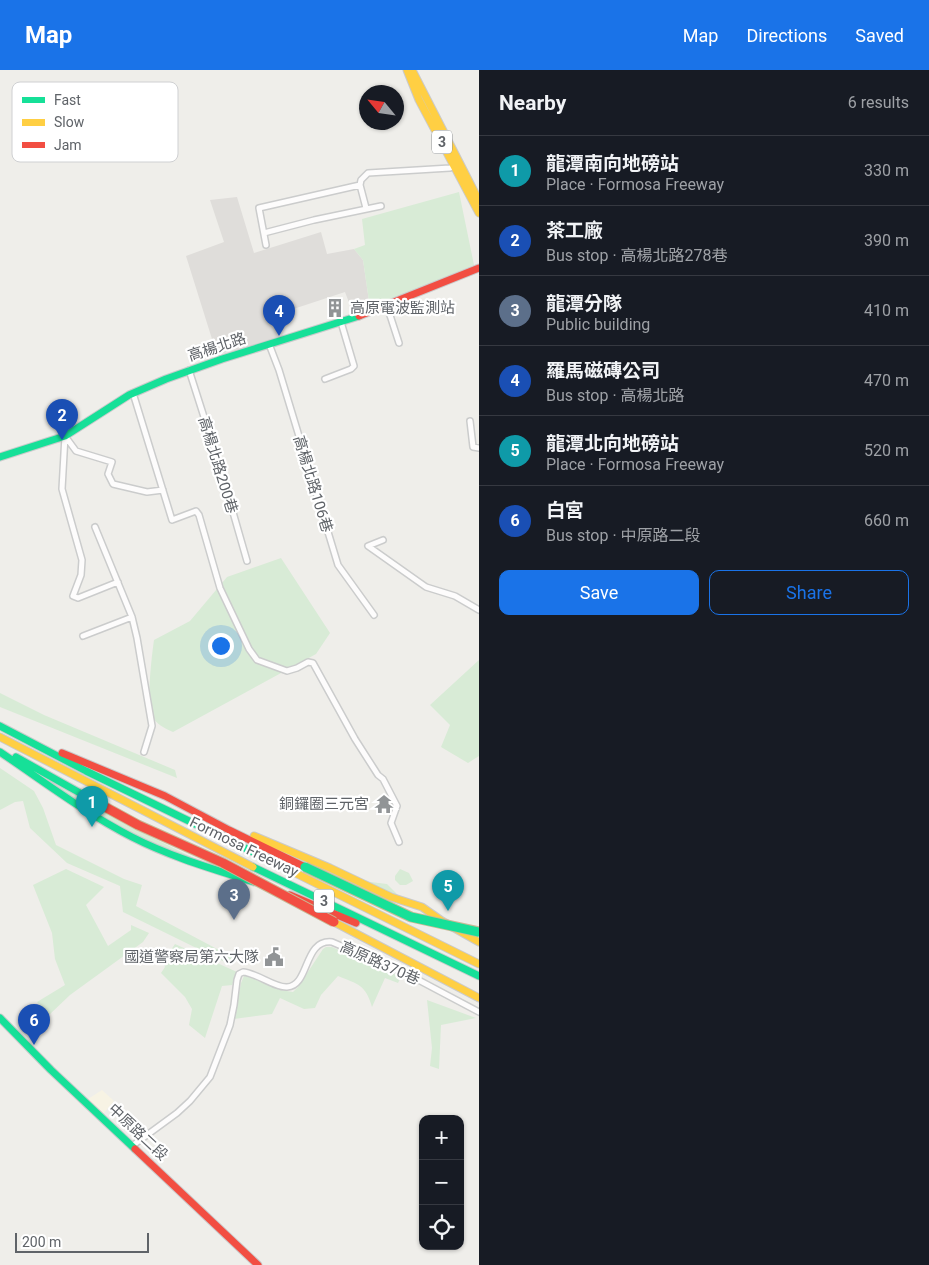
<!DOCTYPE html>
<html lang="en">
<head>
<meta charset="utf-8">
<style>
	body { margin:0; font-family:Roboto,"Noto Sans TC",sans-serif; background:#20242c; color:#f1f3f6 }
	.controls { position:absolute; right:15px; bottom:15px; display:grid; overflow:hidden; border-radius:10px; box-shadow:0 1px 4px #0004 }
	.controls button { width:45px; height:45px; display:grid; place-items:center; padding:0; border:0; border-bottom:1px solid #363941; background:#171b24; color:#f1f3f6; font:25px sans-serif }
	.compass { position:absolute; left:359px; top:15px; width:45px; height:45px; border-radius:50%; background:#171b24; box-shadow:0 1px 4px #0004; rotate:299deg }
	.scale { position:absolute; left:15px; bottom:12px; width:134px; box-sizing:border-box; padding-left:5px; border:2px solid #5f6368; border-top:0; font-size:14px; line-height:18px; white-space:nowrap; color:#5f6368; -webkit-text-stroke:4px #fff; paint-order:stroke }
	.you { position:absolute; left:220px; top:575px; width:18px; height:18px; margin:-12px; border:4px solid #fff; border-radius:50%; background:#1a73e8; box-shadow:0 0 0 8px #1a73e833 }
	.badge { display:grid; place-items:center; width:32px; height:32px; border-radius:50%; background:#1a73e8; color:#fff; font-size:16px; font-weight:700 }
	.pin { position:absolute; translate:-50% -41px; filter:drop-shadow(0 1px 2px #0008) }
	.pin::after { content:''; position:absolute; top:26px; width:18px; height:15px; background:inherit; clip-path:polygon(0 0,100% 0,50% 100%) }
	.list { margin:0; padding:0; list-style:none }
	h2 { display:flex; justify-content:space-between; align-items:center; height:65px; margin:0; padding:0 20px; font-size:21px }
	h2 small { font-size:16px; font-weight:400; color:#9ea1a6 }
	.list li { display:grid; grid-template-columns:32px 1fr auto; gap:15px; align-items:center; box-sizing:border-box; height:70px; padding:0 20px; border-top:1px solid #363941 }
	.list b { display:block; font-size:19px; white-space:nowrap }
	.list p { margin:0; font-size:16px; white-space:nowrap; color:#9ea1a6 }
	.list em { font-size:16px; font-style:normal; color:#9ea1a6 }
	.actions { display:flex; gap:10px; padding:15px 20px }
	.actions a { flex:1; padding:11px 0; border:1px solid #1a73e8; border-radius:10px; text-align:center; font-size:18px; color:#1a73e8 }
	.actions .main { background:#1a73e8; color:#fff }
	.icon { flex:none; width:28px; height:28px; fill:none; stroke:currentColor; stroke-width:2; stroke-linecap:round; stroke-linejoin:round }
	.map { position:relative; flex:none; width:479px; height:1195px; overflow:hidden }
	header { display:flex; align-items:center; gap:30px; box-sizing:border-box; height:70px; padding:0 25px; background:#1a73e8; color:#fff }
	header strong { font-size:24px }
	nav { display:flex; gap:28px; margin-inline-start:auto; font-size:18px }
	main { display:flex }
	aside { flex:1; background:#171b24 }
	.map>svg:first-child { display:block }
	.commercial { fill:#f7f3e4 }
	.industrial { fill:#dfddda }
	.green { fill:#d8ebd6 }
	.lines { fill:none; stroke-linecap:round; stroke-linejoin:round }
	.street-casing { stroke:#cbcccc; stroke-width:8 }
	.fast-casing { stroke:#cacacb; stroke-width:9 }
	.slow-casing { stroke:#cacacb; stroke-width:9 }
	.jam-casing { stroke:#cacacb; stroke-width:9 }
	.street { stroke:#fdfcfc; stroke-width:5 }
	.fast { stroke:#16e098; stroke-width:7 }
	.slow { stroke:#ffcf43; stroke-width:7 }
	.jam { stroke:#f24e42; stroke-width:7 }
	.fast-bridge-casing { stroke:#c8b996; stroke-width:11; stroke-linecap:butt }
	.jam-bridge-casing { stroke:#c8b996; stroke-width:11; stroke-linecap:butt }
	.fast-bridge { stroke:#16e098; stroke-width:9 }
	.jam-bridge { stroke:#f24e42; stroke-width:9 }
	.labels { text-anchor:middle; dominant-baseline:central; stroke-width:4.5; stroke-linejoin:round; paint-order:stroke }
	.shield { fill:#fff; stroke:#8f9295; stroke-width:1 }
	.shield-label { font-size:14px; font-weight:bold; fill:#5f6368 }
	.poi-label { font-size:15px; fill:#5f6368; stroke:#fff; text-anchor:end }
	.street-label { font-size:15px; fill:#5f6368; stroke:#fff }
	.key { fill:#fff; stroke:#cfd0d2; stroke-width:1 }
	.key-label { font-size:14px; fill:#5f6368 }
</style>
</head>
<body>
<header>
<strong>Map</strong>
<nav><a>Map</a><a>Directions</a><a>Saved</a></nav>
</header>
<main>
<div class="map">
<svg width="479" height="1195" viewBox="0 0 479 1195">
	<rect width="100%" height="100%" fill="#efeeea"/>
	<path class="commercial" d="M102,1020l12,11 -11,13 -15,-15z"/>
	<path class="industrial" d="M237,127l17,56 67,-21 6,22 27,-5 9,11 7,48 -17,5 -8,-21 -73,24 7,21 -62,18 -31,-99 38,-14 -14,-42z"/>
	<path class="green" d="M459,122l15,73 -104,43 -7,-48 -9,-11 11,-4 -3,-26z
		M281,488l49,75 -14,21 -143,78c-9,-4 -17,-8 -21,-16 -6,-12 0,-62 2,-76l36,-19 37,-44z
		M479,590v96l-11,7 -27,-16 9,-22 -20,-20z
		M0,623l44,22 131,55 2,8 -177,-71z
		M0,698l34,23 9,17 13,37 68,34 18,6 -6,21 98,52 -3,7 -108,-53 -3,-26 -53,-23 -37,-35 -7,-27 -8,1 -15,8z
		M37,704l104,58 61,30 -37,-13 -47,-23z
		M66,799l38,18 -18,18 22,41 23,-16v-5l18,8 -6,9 -73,53 -21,20 -12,-13 28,-17 -10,-26 -3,-26 -19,-48z
		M400,799l9,4 4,8 -7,4h-6l-5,-5v-4z
		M363,811l24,3 11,11 -22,-7z
		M175,874l62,28 -5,13 -10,1 -17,52 -16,-13 3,-16 -7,-12 -24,-24 4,-6 -2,-5z
		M326,877h6l69,30 -3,6 -13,-5 -13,29c-6,-22 -14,-23 -34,-31l-17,19 -6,13 -11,1 -24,-11 -8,16 -38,5 7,-36 3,-7 5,1 31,13 13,2 5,-5 25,-38z
		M427,930l49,18 -35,7 -2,44 -9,-3 2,-18z"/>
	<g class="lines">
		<g class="street-casing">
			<path id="street" d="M366,138l-6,-23 1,-5 7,-7 82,-5 7,-3
				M264,163l50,-13 67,-14
				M266,175l-7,-37 101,-23
				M387,236l12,37
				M269,274l10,26 59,195 36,50
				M189,300l31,97 27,94
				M325,309l26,-10 3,-3 -13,-44
				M133,323l39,127 24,-9 3,4 21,73 29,61 8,11 30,11 10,-3 11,-6 5,1 42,76 23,36 5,4 14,27 -6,17 8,19
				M470,351l3,26 6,1
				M65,366l-3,53 20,71 -1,15 -8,21 5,2 40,-16
				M65,366l11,15 36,11 -4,12 5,10 34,8 16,-2
				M95,457l37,90 5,21 15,88 -8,26
				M383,470l-15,6 58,41 29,9 24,14
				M83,566l49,-19
				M132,1076l45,-33 13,-12 20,-24 20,-52 4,-20 3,-25 2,-6 4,-2c14,1 32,16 44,15 23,-1 16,-48 45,-45l79,34 68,36"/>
		</g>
		<g class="fast-casing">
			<path id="fast" d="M0,387l65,-21 64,-41 37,-16 56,-20 137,-43
				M0,656l86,45 171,83
				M0,682c43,29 85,61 132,85 39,20 81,32 122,45
				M16,687l80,45
				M253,797l226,109
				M0,948l51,52 84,79"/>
		</g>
		<g class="slow-casing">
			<path id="slow" d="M407,0l12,30 60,113
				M412,0l67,131
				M0,667l253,130
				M254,766l76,32 61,29 31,10 20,14 37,21
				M257,784l222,110
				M334,852l145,76"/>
		</g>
		<g class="jam-casing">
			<path id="jam" d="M359,246l120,-48
				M62,683l103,43 64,34 76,37
				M290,825l66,28
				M135,1079l123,116"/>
		</g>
		<use href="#street" class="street"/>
		<use href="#fast" class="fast"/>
		<use href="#slow" class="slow"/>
		<use href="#jam" class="jam"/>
		<g class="fast-bridge-casing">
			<path id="fast-bridge" d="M305,797l106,50 68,15"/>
		</g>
		<g class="jam-bridge-casing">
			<path id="jam-bridge" d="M96,732l42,23 85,38 111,59"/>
		</g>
		<use href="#fast-bridge" class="fast-bridge"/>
		<use href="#jam-bridge" class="jam-bridge"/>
	</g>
	<defs>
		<g id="building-bare" transform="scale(1.5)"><path d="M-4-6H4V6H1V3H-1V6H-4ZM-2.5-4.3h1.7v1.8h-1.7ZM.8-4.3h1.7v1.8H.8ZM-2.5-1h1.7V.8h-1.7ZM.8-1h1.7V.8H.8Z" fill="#919496" stroke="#fff" stroke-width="2.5" paint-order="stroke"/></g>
		<g id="temple-bare" transform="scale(1.5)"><path d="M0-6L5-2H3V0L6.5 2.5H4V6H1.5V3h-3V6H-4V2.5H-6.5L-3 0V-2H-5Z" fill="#919496" stroke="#fff" stroke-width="2.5" paint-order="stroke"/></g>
		<g id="civic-bare" transform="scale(1.5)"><path d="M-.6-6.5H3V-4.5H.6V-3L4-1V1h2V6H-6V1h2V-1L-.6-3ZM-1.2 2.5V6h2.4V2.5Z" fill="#919496" stroke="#fff" stroke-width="2.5" paint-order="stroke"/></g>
	</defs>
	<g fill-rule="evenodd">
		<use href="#building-bare" x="335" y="238"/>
		<use href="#temple-bare" x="384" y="734"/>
		<use href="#civic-bare" x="274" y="887"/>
	</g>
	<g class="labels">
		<g class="shield">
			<rect x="432" y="60.5" width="20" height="23" rx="4"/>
			<rect x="314" y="819.5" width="20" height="23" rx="4"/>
		</g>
		<g class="shield-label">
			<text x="442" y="72">3</text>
			<text x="324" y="831">3</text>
		</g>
		<g class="poi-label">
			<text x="350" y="238" text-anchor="start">高原電波監測站</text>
			<text x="369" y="734">銅鑼圈三元宮</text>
			<text x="259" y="887">國道警察局第六大隊</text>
		</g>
		<g class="street-label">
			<text transform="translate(217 277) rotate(-18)">高楊北路</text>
			<text transform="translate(218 395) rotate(73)">高楊北路200巷</text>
			<text transform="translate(313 414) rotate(73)">高楊北路106巷</text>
			<text transform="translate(244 777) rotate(26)">Formosa Freeway</text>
			<text transform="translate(380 893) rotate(24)">高原路370巷</text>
			<text transform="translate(138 1062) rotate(43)">中原路二段</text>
		</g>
	</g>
	<rect x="12" y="12" width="166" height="80" rx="8" class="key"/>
	<rect x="22" y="27" width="23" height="6" fill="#16e098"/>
	<rect x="22" y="49" width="23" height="7" fill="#ffcf43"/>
	<rect x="22" y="72" width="23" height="6" fill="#f24e42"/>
	<g class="key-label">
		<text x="54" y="35">Fast</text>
		<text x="54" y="57">Slow</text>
		<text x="54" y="80">Jam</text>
	</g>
</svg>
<div class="controls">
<button>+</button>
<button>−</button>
<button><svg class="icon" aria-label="locate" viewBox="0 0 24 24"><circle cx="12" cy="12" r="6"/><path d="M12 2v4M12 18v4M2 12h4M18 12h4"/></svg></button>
</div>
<svg class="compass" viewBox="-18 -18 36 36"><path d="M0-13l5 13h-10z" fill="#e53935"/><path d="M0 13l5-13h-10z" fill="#9ea1a6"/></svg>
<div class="scale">200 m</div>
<div class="you"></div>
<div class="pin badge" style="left:92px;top:757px;background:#0f9aa8">1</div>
<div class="pin badge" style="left:62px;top:370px;background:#1a4fb4">2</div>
<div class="pin badge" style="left:234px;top:850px;background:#5c6f8a">3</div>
<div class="pin badge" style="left:279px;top:266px;background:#1a4fb4">4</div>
<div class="pin badge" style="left:448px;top:841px;background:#0f9aa8">5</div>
<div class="pin badge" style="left:34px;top:975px;background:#1a4fb4">6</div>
</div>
<aside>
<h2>Nearby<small>6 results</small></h2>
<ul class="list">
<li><span class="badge" style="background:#0f9aa8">1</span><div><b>龍潭南向地磅站</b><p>Place · Formosa Freeway</p></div><em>330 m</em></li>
<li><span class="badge" style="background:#1a4fb4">2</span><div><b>茶工廠</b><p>Bus stop · 高楊北路278巷</p></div><em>390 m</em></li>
<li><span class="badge" style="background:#5c6f8a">3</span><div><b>龍潭分隊</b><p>Public building</p></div><em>410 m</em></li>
<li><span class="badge" style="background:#1a4fb4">4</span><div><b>羅馬磁磚公司</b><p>Bus stop · 高楊北路</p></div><em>470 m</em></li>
<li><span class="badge" style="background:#0f9aa8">5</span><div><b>龍潭北向地磅站</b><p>Place · Formosa Freeway</p></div><em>520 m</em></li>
<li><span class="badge" style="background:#1a4fb4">6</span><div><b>白宮</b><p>Bus stop · 中原路二段</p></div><em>660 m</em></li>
</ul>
<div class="actions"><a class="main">Save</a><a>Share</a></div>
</aside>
</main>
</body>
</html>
